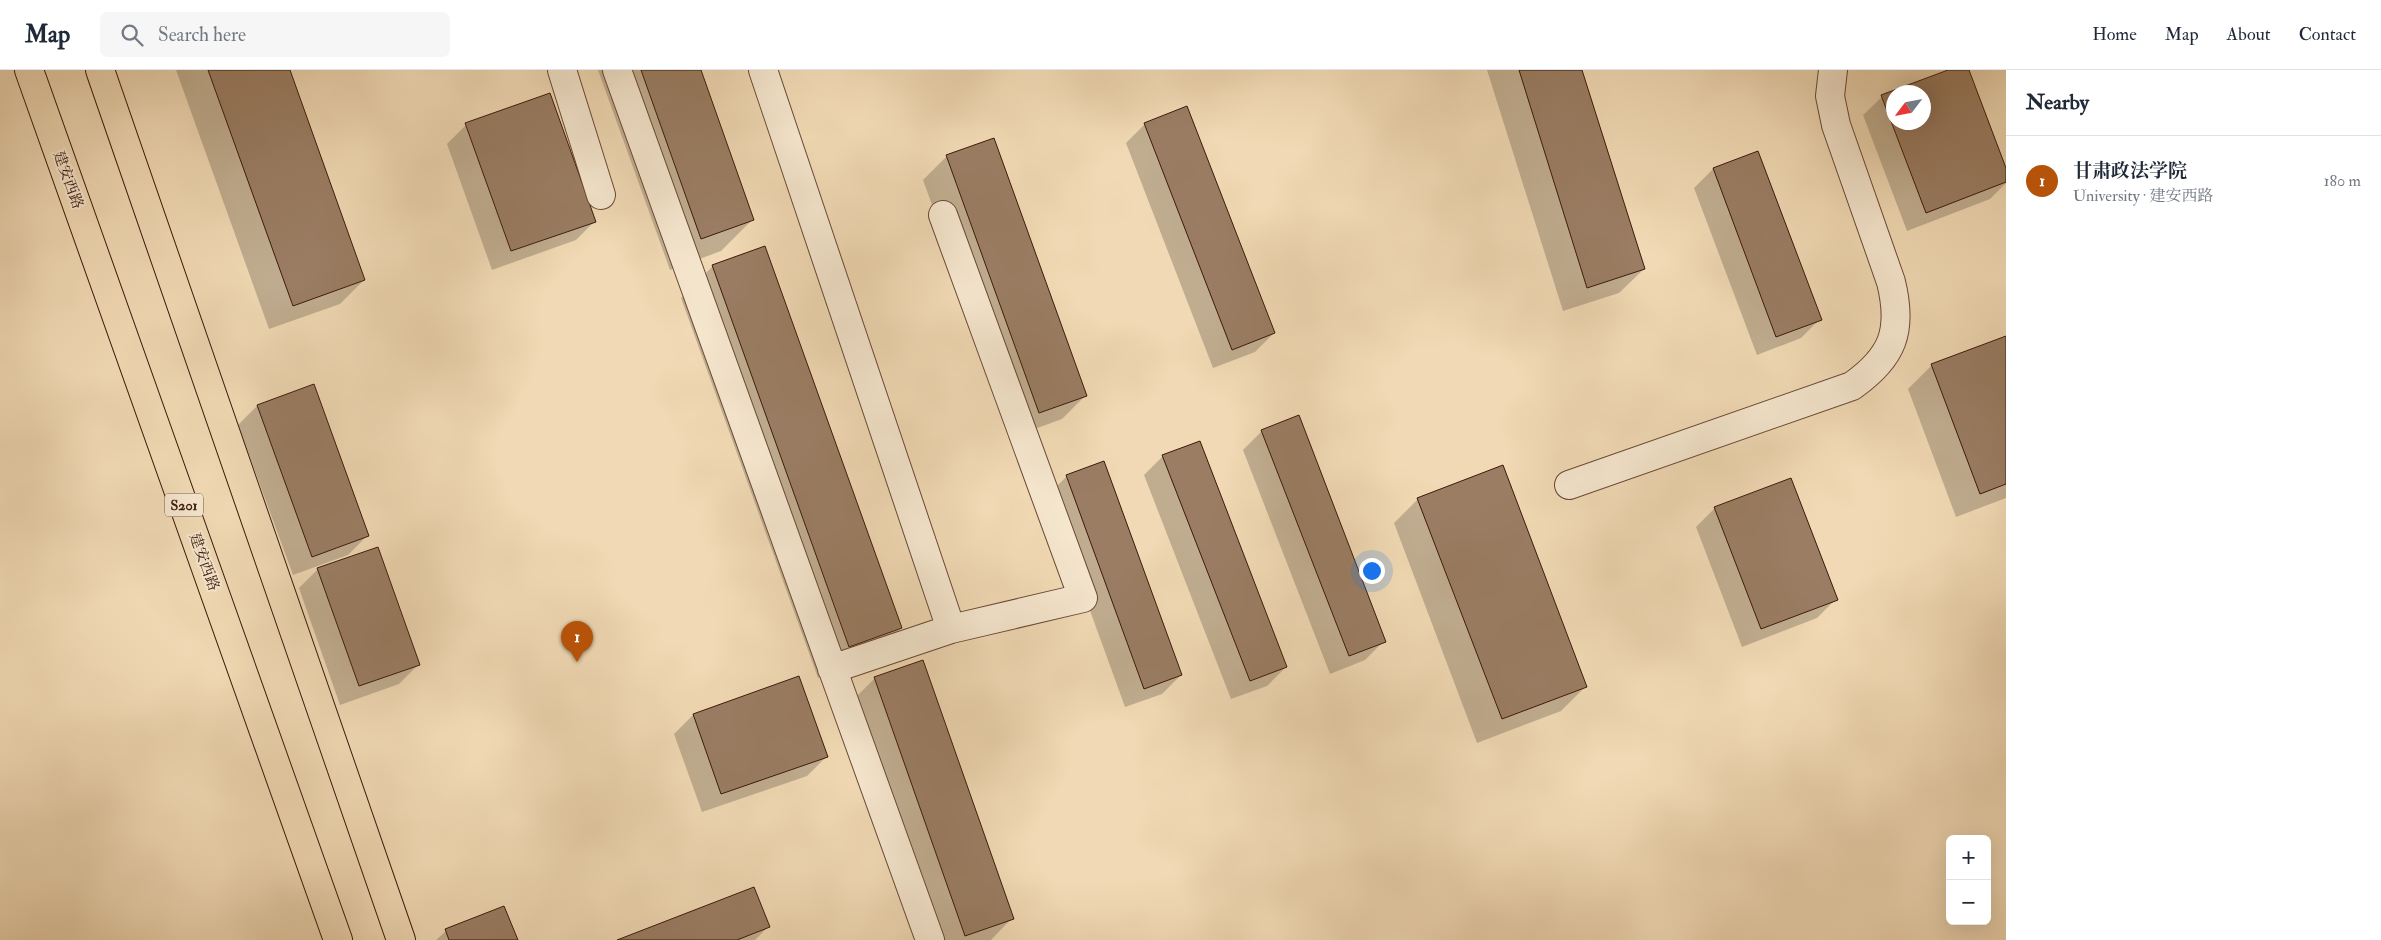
<!DOCTYPE html>
<html lang="en">
<head>
<meta charset="utf-8">
<style>
	body { margin:0; font-family:"IM FELL Double Pica","Noto Serif SC",serif; background:#f6f6f7; color:#1f2937 }
	.controls { position:absolute; right:15px; bottom:15px; display:grid; overflow:hidden; border-radius:8px; box-shadow:0 5px 20px #0002 }
	.controls button { width:45px; height:45px; display:grid; place-items:center; padding:0; border:0; border-bottom:1px solid #e0e1e3; background:#fff; color:#1f2937; font:25px sans-serif }
	.compass { position:absolute; left:1886px; top:15px; width:45px; height:45px; border-radius:50%; background:#fff; box-shadow:0 5px 20px #0002; rotate:238deg }
	.you { position:absolute; left:1371px; top:500px; width:18px; height:18px; margin:-12px; border:4px solid #fff; border-radius:50%; background:#1a73e8; box-shadow:0 0 0 8px #1a73e833 }
	.badge { display:grid; place-items:center; width:32px; height:32px; border-radius:50%; background:#b45309; color:#fff; font-size:16px; font-weight:700 }
	.pin { position:absolute; translate:-50% -41px; filter:drop-shadow(0 1px 2px #0008) }
	.pin::after { content:''; position:absolute; top:26px; width:18px; height:15px; background:inherit; clip-path:polygon(0 0,100% 0,50% 100%) }
	.list { margin:0; padding:0; list-style:none }
	h2 { display:flex; justify-content:space-between; align-items:center; height:65px; margin:0; padding:0 20px; font-size:21px }
	h2 small { font-size:16px; font-weight:400; color:#747a83 }
	.list li { display:grid; grid-template-columns:32px 1fr auto; gap:15px; align-items:center; box-sizing:border-box; height:90px; padding:0 20px; border-top:1px solid #e0e1e3 }
	.list b { display:block; font-size:19px; white-space:nowrap }
	.list p { margin:0; font-size:16px; white-space:nowrap; color:#747a83 }
	.list em { font-size:16px; font-style:normal; color:#747a83 }
	.icon { flex:none; width:28px; height:28px; fill:none; stroke:currentColor; stroke-width:2; stroke-linecap:round; stroke-linejoin:round }
	.map { position:relative; flex:none; width:2006px; height:870px; overflow:hidden }
	header { display:flex; align-items:center; gap:30px; box-sizing:border-box; height:70px; padding:0 25px; background:#fff; border-bottom:1px solid #e0e1e3 }
	header strong { font-size:24px }
	nav { display:flex; gap:28px; margin-inline-start:auto; font-size:18px }
	.search { width:350px; height:45px; background:#f6f6f7; display:flex; align-items:center; gap:12px; box-sizing:border-box; padding:0 18px; border-radius:8px; color:#747a83; font-size:19px }
	main { display:flex }
	aside { flex:1; background:#fff }
	.map>svg:first-child { display:block }
	.shadow { fill:#0003; fill-rule:evenodd }
	.building { fill:#9a7d63; stroke:#3c190b; fill-rule:evenodd }
	.lines { fill:none; stroke-linecap:round; stroke-linejoin:round }
	.minor-casing { stroke:#694935; stroke-width:30 }
	.major-casing { stroke:#3c190b; stroke-width:30 }
	.minor { stroke:#f5e6ce; stroke-width:28 }
	.major { stroke:#f0d9b4; stroke-width:28 }
	.labels { text-anchor:middle; dominant-baseline:central; stroke-width:4; stroke-linejoin:round; paint-order:stroke }
	.shield { fill:#f5e6ce; stroke:#745646; stroke-width:1 }
	.shield-label { font-size:14px; font-weight:bold; fill:#3c190b }
	.street-label { font-size:15px; fill:#3c190b; stroke:#f5e6ce }
</style>
</head>
<body>
<header>
<strong>Map</strong>
<div class="search"><svg class="icon" aria-label="search" viewBox="0 0 24 24"><circle cx="10" cy="10" r="6"/><path d="M15 15l6 6"/></svg>Search here</div>
<nav><a>Home</a><a>Map</a><a>About</a><a>Contact</a></nav>
</header>
<main>
<div class="map">
<svg width="2006" height="870" viewBox="0 0 2006 870">
	<rect width="100%" height="100%" fill="#f0d9b4"/>
	<filter id="stains"><feTurbulence type="fractalNoise" baseFrequency=".004" numOctaves="4"/><feColorMatrix values="0 0 0 0 .2 0 0 0 0 .09 0 0 0 0 .02 0 0 0 .5 -.17"/></filter>
	<radialGradient id="worn" r=".72"><stop offset=".6" stop-color="#630" stop-opacity="0"/><stop offset="1" stop-color="#630" stop-opacity=".3"/></radialGradient>
	<path class="shadow" d="M176,0h113l75,210 -24,24 -71,25z
		M598,0h101l54,149 -32,32 -51,19z
		M1487,0h93l64,199 -25,24 -56,18z
		M1951,0h16l39,102v11l-16,16 -83,32 -44,-116 19,-18zM1894,22h30v30h-30z
		M1145,54l129,209 -19,19 -42,16 -87,-225z
		M466,55l129,96 -19,19 -84,30 -45,-126z
		M1757,83l63,166 -19,19 -44,17 -63,-167 19,-19z
		M947,86l139,239 -24,24 -47,17 -92,-256z
		M713,196l188,362 -32,31 -51,19 -137,-380z
		M2006,267v161l-50,19 -48,-128 24,-24z
		M313,316l54,150 -19,19 -55,20 -55,-150 19,-19z
		M1262,361l122,210 -19,19 -35,14 -87,-224z
		M1163,386l123,211 -19,19 -36,13 -87,-224z
		M1067,406l114,199 -19,19 -37,13 -77,-212z
		M1418,429l167,188 -24,24 -84,32 -83,-220z
		M1715,438l121,91 -19,19 -75,29 -46,-120z
		M318,499l100,96 -19,19 -59,21 -41,-117z
		M799,608l27,79 -19,19 -105,36 -28,-78 19,-19z
		M875,608l137,240 -21,22h-57l-83,-238z
		M768,857l-13,13h-135z
		M446,861l70,9h-80z"/>
	<path class="building" d="M208,0h82l75,210 -72,26z
		M641,0h60l53,150 -53,19z
		M1519,0h63l63,199 -58,19z
		M1948,0h21l37,98v14l-80,31 -45,-118zM1894,22h30v30h-30z
		M550,23l46,129 -85,29 -46,-128z
		M1187,36l88,227 -43,17 -88,-227z
		M994,68l93,258 -48,17 -93,-258z
		M1758,81l64,169 -46,17 -63,-169z
		M765,176l137,382 -53,19 -137,-382z
		M2006,266v148l-26,10 -49,-130z
		M314,314l55,152 -57,21 -55,-152z
		M1299,345l87,227 -37,14 -88,-226z
		M1200,371l87,226 -37,14 -88,-226z
		M1104,391l78,214 -38,14 -78,-214z
		M1503,395l84,222 -85,32 -85,-221z
		M1791,408l47,122 -77,29 -47,-122z
		M378,477l42,118 -61,21 -42,-118z
		M923,590l91,259 -49,17 -91,-259z
		M799,606l29,81 -107,37 -28,-80z
		M754,817l16,40 -33,13h-120z
		M504,836l14,34h-69l-4,-11z"/>
	<g class="lines">
		<g class="minor-casing">
			<path id="minor" d="M562,0l39,125
				M617,0l313,870
				M763,0l188,559 -119,40
				M943,145l140,383 -132,31
				M1569,415l283,-99c41,-29 51,-55 39,-104l-55,-157 -6,-29 3,-26"/>
		</g>
		<g class="major-casing">
			<path id="major" d="M29,0l309,870
				M100,0l301,870"/>
		</g>
		<use href="#minor" class="minor"/>
		<use href="#major" class="major"/>
	</g>
	<g class="labels">
		<rect class="shield" x="165" y="423.5" width="38" height="23" rx="4"/>
		<g class="shield-label">
			<text x="184" y="435">S201</text>
		</g>
		<g class="street-label">
			<text transform="translate(68 110) rotate(70)">建安西路</text>
			<text transform="translate(204 492) rotate(70)">建安西路</text>
		</g>
	</g>
	<rect width="100%" height="100%" filter="url(#stains)"/>
	<rect width="100%" height="100%" fill="url(#worn)"/>
</svg>
<div class="controls">
<button>+</button>
<button>−</button>
</div>
<svg class="compass" viewBox="-18 -18 36 36"><path d="M0-13l5 13h-10z" fill="#e53935"/><path d="M0 13l5-13h-10z" fill="#747a83"/></svg>
<div class="you"></div>
<div class="pin badge" style="left:577px;top:592px">1</div>
</div>
<aside>
<h2>Nearby<small></small></h2>
<ul class="list">
<li><span class="badge">1</span><div><b>甘肃政法学院</b><p>University · 建安西路</p></div><em>180 m</em></li>
</ul>
</aside>
</main>
</body>
</html>
